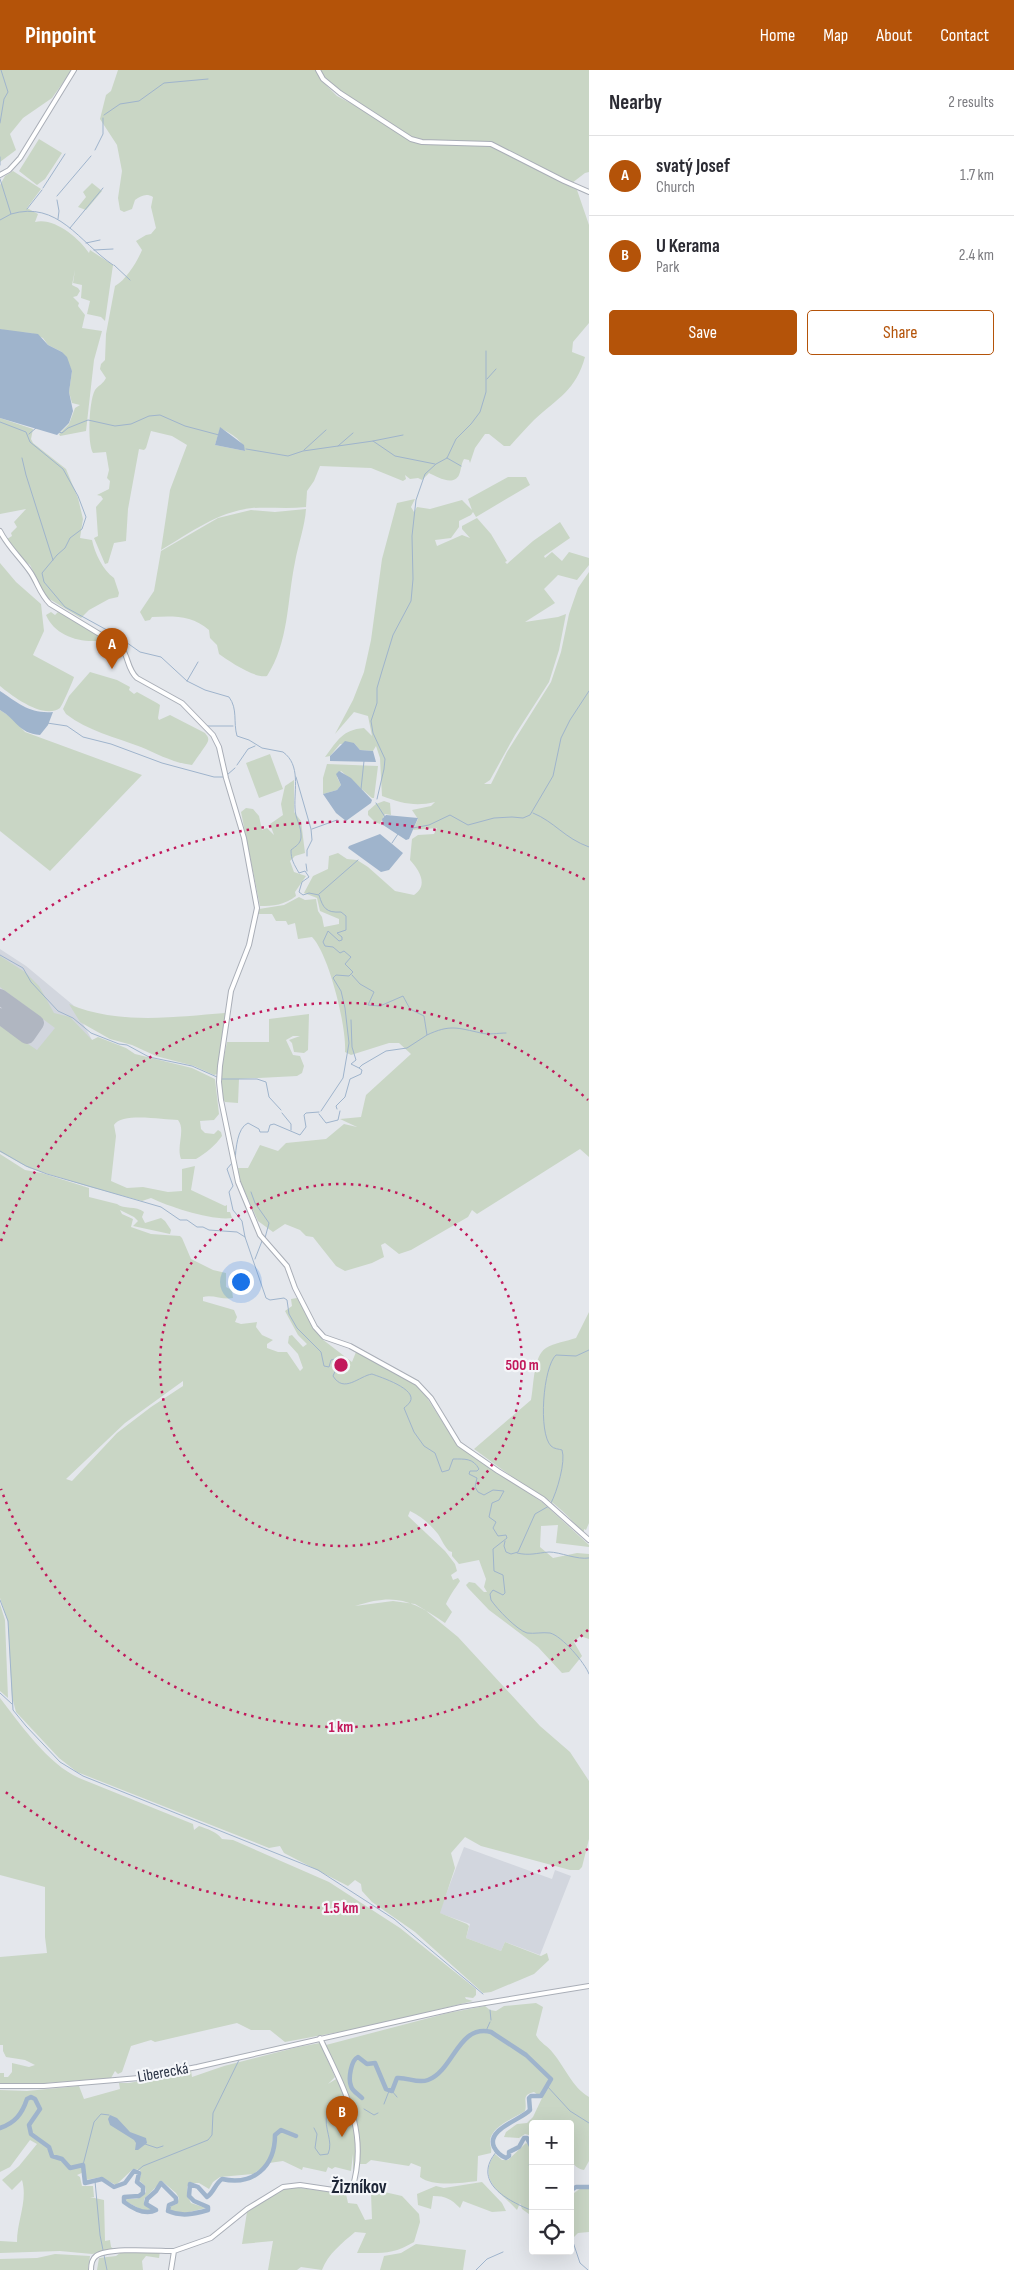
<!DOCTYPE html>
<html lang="en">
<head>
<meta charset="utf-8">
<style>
	body { margin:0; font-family:"Sofia Sans Condensed",sans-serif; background:#f7f7f7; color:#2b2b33 }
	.controls { position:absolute; right:15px; bottom:15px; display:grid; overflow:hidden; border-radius:5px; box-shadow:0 5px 20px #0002 }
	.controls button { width:45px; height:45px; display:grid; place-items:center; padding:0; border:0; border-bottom:1px solid #e1e1e2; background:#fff; color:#2b2b33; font:25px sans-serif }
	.you { position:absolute; left:240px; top:1211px; width:18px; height:18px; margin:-12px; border:4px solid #fff; border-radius:50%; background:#1a73e8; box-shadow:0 0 0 8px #1a73e833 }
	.badge { display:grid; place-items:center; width:32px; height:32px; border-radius:50%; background:#b45309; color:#fff; font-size:16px; font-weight:700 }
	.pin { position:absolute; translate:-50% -41px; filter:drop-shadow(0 1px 2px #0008) }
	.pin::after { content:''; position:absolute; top:26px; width:18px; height:15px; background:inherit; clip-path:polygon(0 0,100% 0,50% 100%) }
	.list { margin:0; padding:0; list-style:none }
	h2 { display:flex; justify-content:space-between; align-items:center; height:65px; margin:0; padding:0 20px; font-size:21px }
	h2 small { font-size:16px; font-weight:400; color:#7c7c81 }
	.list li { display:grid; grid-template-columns:32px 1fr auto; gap:15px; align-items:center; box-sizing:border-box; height:80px; padding:0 20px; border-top:1px solid #e1e1e2 }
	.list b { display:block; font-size:19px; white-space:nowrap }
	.list p { margin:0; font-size:16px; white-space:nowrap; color:#7c7c81 }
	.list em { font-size:16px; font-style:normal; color:#7c7c81 }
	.actions { display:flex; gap:10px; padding:15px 20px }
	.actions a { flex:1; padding:11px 0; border:1px solid #b45309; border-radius:5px; text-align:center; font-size:18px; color:#b45309 }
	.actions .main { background:#b45309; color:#fff }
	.icon { flex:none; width:28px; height:28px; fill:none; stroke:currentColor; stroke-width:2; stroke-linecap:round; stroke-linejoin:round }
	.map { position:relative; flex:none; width:589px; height:2200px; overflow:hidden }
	header { display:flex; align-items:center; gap:30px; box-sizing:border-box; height:70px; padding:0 25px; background:#b45309; color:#fff }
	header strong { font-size:24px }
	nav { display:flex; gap:28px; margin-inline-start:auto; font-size:18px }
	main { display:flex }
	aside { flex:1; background:#fff }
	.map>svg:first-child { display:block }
	.built { fill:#d2d6de }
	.green { fill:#c9d6c5; fill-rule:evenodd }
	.water { fill:#9fb4cc }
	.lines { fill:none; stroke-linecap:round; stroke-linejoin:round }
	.stream { stroke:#9fb4cc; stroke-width:1 }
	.river { stroke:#9fb4cc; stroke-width:4.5 }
	.runway { stroke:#b0b6c1; stroke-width:16 }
	.secondary-casing { stroke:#a9aeb7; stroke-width:6 }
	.secondary { stroke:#fff; stroke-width:4 }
	.ring { fill:none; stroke:#c2185b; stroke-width:2.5; stroke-dasharray:2.5 5 }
	.labels { text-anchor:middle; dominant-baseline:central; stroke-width:4.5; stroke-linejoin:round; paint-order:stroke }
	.street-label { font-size:16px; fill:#2b3445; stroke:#f4f6f9 }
	.quarter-label { font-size:19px; font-weight:bold; fill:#1d2536; stroke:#f4f6f9 }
	.centre { fill:#c2185b; stroke:#f4f6f9; stroke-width:2.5 }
	.ring-label { font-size:15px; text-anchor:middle; font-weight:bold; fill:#c2185b; stroke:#f4f6f9; stroke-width:4.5; stroke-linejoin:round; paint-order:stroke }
</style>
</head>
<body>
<header>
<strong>Pinpoint</strong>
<nav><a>Home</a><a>Map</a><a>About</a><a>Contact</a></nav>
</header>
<main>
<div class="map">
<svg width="589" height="2200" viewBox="0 0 589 2200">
	<rect width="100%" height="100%" fill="#e4e7ec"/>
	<path class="built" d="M0,879l26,17 47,39 19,35 -7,42 -85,-21z
		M464,1777l88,32 3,-9 16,6 -31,79 -35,-13 -4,9 -35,-13 4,-14 -31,-11z"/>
	<path class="green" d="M0,0h72l-20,28 -29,20 -13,16 6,16 -16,12z
		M118,0h198l5,10 16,16 36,19 40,27 9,2 68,1 87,45 12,35v98l-16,19 -1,10 13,5c-9,33 -27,41 -51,63 -8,8 -16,17 -24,26h-6l-15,-12h-4l-10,14 -5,15 -1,-3 -5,-1c-3,5 -3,12 -5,16 -6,12 -23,1 -30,-2l-7,7 -4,-2 -8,1 -5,-4 1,4 -3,2 -32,-13 -51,-2 -6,15 -7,10 -1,16c-18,2 -36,0 -54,1 -35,4 -62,25 -91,42l9,-60 17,-45 -15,-9 -21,-5 -5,17 -2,2 -5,-1 -11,60 -2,32 -12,2 -6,20 -3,1 -11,-26 4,-2 -2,-29 7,-8 -2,-3 -4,-1 12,-6 1,-8 -3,-3 2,-8 -3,-18 -13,1c-6,-9 -4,-53 2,-63 4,-5 8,-6 11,-12l-6,-9 1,-5 4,-4 1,-26 9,-48c11,-6 22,-24 27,-36l-6,-9 10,-6 5,-1 5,-6 -5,-21 2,-10c-7,-4 -12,-1 -18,3l-3,9 -8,3 -4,-2 -2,-12 4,-27 -5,-26 -17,-26 6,-24 5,-4zM220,358c9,4 23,12 25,23l-30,-6z
		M319,0h270v102l-4,1 -13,10 -81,-40 -18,-2h-48l-14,-3 -40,-28 -30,-17 -16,-12z
		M39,69l23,14 -17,26 -8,6 -18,-14z
		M13,101l28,18 -14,19 11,6 -3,8c19,-5 44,16 54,31l1,-3 23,15 -8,56 -4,-4 -14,-3 3,-13 -9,-3 1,-13 -9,-2 2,-13 -3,15 6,3 2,3 -3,5 -4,1 6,6 -1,3 7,9 -3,13 20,3 -8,29 -8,71 -26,5 -1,-2 10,-10 6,-16 5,-3 -8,-2 -3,-11 3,-21 -10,-19 -14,-7 -5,-7 -12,-5 -20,-1 -11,-3v-144l5,-9z
		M92,113l10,8 -16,19 -8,-3 8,-10 -3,-5z
		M0,348l33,11 -2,10 2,4 33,26 12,29 5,21 -3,19 12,2c3,14 11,30 22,38l5,15 -1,4 -9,2 -20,11 -8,8 -35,-21 -16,-32 -12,-9 -11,-17 5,-3 -1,-3 6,-6 -3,-5 12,-13 -26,5z
		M508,407h18l4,8 -54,32 -3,-5 -2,3 -12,6v6l-8,11 -16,2 2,6 25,-11 8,3 -8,-9v-3l15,-8 14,16 16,27 -2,1 2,2 26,-23 27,-19 10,16 -26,18 1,2 7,-6 10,9 7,-9 20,6v7l-12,15 -19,-5 -14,14 11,14 -30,19 33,-5 8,-3 -7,36 -10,32 -34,53 -25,45 -6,4h7l16,-32 44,-70 10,-30 8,-38 9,-26 11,-16v585l-9,-8 -103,65 -5,-4 -4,7 -57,33 -12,4 -14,-11 -4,2 3,12 -12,6 -27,8 -9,-5 -23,-29 -7,-1 -6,-6 -15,-6 -12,8 -15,-11 -18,-40 -2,-13h10l12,-23 18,6 8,-8 40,-4 18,-15 13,3 -17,-8 21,-2 5,-22 45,-41 -12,-11h-10l-38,12 -6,-3c2,-24 -16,-98 -33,-115l-14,2 -3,-16 -7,2 -2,-4h-10l-4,-7h-14l1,-5 25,-4 15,-8 6,3 11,-1 2,12 4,6 2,10 15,-3v-5l-19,-8 -3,-13 -13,-5 9,-17 15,-7 1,-13 9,-3 9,6 10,1 11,7 27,24 19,4c15,-10 5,-25 -4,-35l2,-21 6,-4 16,-1 3,-6 -24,2 5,-11 -6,-9 19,-4 4,-4c-20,5 -34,1 -53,-6l-2,-38 -4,-12 -3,5 -13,-1 -6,-7 -14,1 -10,12 -5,1c13,-17 17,-27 39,-29l8,8 -4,-20 -14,-4 -19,22 18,-34 11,-28 7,-32 11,-81 15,-56 18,-4 -4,8 3,5 3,-5 13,2 32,-9 10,10 -4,-11z
		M306,439c-1,17 -8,36 -11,53 -8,39 -6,80 -28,114 -12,3 -38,-15 -48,-22l-2,-9 -7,-7 -1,-8c-17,-15 -36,-14 -57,-13l-2,3 -5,1 -5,-9 14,-21 7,-40 57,-33 33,-8 24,2z
		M0,493l16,19 25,22 3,27 -11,24 41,22c-1,4 -12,29 -14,31 -16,12 -48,-12 -60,-22z
		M51,542l4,3 3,-3 42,22 -4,7c-20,1 -42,-7 -50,-26z
		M90,602l27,8 13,7 -1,3 5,4 3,-2 20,11 3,2 -2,13 1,2 11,-5 35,18c2,3 4,4 3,8 0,2 -14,21 -16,24 -18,-2 -35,-11 -51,-18 -26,-10 -53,-16 -75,-33l-3,-5 6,-13z
		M0,640l12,8 13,14 117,43 -92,96 -50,-40z
		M270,684l13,35 -24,9 -13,-35z
		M327,694l51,2 -4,32h-2l-31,-27 -4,6 4,8 -4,5 -14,4v-16z
		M294,710v32l7,9 4,32 -10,3 -5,5 4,11 12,4 -11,16 1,4c-11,9 -23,10 -36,10l-19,-94 5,-4 7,1 6,7 3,14 5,-2 7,7 -4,-11 13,-9 -2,-11 4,-18z
		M384,731l6,2 1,12 -6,-1 -5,10 -5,-2 -7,-7v-4l8,-7z
		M0,886l25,16 14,14 15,27 16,4 22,23 6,-3 28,11 9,6 57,14 23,11 4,35 -5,6 -14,1 1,8 4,4 9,1 4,-4 3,2 1,4c-7,10 -16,17 -26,23h-15c-5,-13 5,-29 -3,-39 -14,0 -56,-8 -64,5l2,11 -5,45 16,7 16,-1 25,5 14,-1v-22l13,-3 -4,24 34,16 2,-1v7h3l2,6c-20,3 -62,-11 -81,-20l-9,3 -52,-14 -61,-19 -29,-16v-127l37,25 18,-22 -55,-41z
		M69,934c48,21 105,13 156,9l-8,61 -3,1 -20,-9 -38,-10 -24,-11 -22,-6 -30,-17z
		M309,944l-1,36 -4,3 -10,-1 -2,-9 -3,-3 11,-4h-7l-7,4 7,15 7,1 4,10 -2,7 -5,3 -58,3 -1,24 -13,-1c-9,-12 -1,-45 2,-60h42v-23z
		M0,1084l25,16 17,3 47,15v9l28,7c7,6 19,1 27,8l-2,5 3,6 16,-5 4,3 6,9 -1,4 -37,-8 5,-5 -4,-4 -14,-7 2,4 11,5 -2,8 20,7 29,2 2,2 9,21 22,11 13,3v14l6,3 1,8c-10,2 -21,-4 -30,-1v4l31,9 3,7 -2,5 6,2 16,-2 -1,5 6,8 11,5 -6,4v4l11,4h9l13,19 3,-3 -5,-14 -10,-11 1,-7 3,-1 11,12 4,-3 -9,-9 -13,-24 7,-5 -1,-7 6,-1 25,41 30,23 4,-10 56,30 10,8 36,56 84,56 47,43v2l-33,-4 2,-18 -17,1 -1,21 13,11 24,-5 12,1v85l-9,-3 -6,6 8,14 -13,16 -7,1 -24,-26 -49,-37 -21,-22 -2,-3 3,-3 6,1 9,9h3l-3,-5 2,-8 -7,-19 -20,4 -7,-8v-4l-3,-1c-5,-5 -7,-11 -11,-17 -7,-9 -17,-18 -28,-23l-2,5 37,35 10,13 2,7 -6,4 2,5 5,-2 2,3c-6,9 -10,14 -14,23l6,8 -7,11c-34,-23 -49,-30 -90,-17l38,-5 22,3 10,6 33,27 82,89 30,26 19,29v58l-7,28 -3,3h-9l-89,-24 -16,-9 -14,16 4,15 -15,45 27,11 2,2 -3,12 35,13 4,-9 36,14 6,-3 2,7 -15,14 -43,18 -8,1 -68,-61 -43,-30 -10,-11 -1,-7 -6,-4 -7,6 -64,-33 -4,-7 -11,2 -192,-76 -18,-14 -43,-46 -4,-15 -4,-75 -8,-24zM183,1311v5l-32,21 -34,26 -45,48 -6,-2 59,-56z
		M589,1242v211l-3,7 -2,-1v4c-15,-15 -30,-34 -51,-41l-59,-43 57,-49c3,-14 2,-44 15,-52 8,-5 21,-7 30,-10z
		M0,1534l5,16 3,78 -8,-7z
		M0,1628c20,26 48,66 79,80l114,46 1,6 5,-4c8,3 17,5 23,13l11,1 96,42 71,46 76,61v6l-3,3 -8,-1 1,2 7,2 -107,26 -81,15 -15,-12h-19l-14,-7 -82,19 -4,-2 -20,6 -9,26 -4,2 -3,-3 -4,7 -90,7 -21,-1v-11h4v4h4l4,-5v-9l17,4 6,-2 -10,-5 -19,-3 -3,-6v-6h-3v-88l47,-4 -2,-16v-50l-45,-12z
		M536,1933l7,4 -7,28c4,8 12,11 17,18 12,14 19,34 36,44v64l-5,9c-20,-3 -14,-31 -14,-46h-37v12l-8,-2 -6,4 -15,-1 2,-5 11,-8 10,-1 6,-6 9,-19 -8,-6c-14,3 -6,10 -9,19 -10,7 -34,15 -35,30 0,5 2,7 1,12l-13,3 -1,25c-16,2 -44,6 -57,-4l1,-10 -10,-4 -2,3 -38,-6 -5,4h-8c9,-48 -17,-75 -32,-119l122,-32 37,-7 5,4 6,1 8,-5z
		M320,1973l15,34 -7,7 8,-5c17,24 27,65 17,93v-18l-2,17 -16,-4 -3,2 -4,-2 -2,5 -23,-5 -1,3 -19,-9 -14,2 -16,11 -33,3 -7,5 -4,7 -10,-6h-9l-3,4 1,10 3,6 15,5 -25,6 -13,-4 3,-4 6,-2 2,-6 -3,-5 -14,-12 -18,18v4l9,6v2h-9l-17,-9 -2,-4c9,2 15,2 21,-6l-1,-6 -6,-6 2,-5 -1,-5 -7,-1 -17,16 -15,-8 -15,3 -2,-8 -7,3 3,2 2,9h11l1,11h-4l14,3 1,41 5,-1 1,7 4,3 -23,4 -32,-3 -60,2v-12l17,1c0,-22 11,-41 5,-62l-10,10 -10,-10 17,-14 18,-22 -7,-4 -20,27 -10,5v-82l27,1 52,-5 5,13 36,-10 -1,-6h10l62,-12 1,6 32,-11 74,-19z
		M526,2073l3,2 3,10 -3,15 4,5v42l-11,-8 -2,-6 -3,7c-14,-16 -41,-29 -22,-56l7,6h6z
		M482,2112l20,21 4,8 -14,1 -29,-11 -3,7c-9,-9 -14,-12 -27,-12l-2,13 -13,-4 -1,-11 19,-8 8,2z
		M292,2117l54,7 2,9 9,1 8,16 7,-1 -1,-25 9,-3 22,5 17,18 1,8 -6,20c-22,13 -33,11 -57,11l9,-20 -11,-1c-13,11 -27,22 -33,38l-21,-3 -4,3h-29l5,-29 -31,3 5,-32 35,-23z
		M581,2118l8,1v43l-11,1 -4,4 -4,-7v-34z
		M416,2174l50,6 -3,20h-83l4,-14 17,-3z
		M124,2180l36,1 -1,7 -13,-2 -4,5 1,9h-46l2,-12 17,-2z
		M55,2184l35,2 -2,14h-88v-11l37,-1z"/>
	<path class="water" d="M0,259l38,5 10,11 14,7 5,5 5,14 -3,21 4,19 -4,12 -12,12 -57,-17z
		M220,357l24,18 1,6 -30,-6z
		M0,621c18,12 30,23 53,21l-5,13 -8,10c-22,-2 -23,-15 -40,-25z
		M345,671l9,2 6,7 13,1 3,11 -46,-1v-5z
		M339,701l12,7 21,22 -1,3 -25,18 -10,-8 -13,-19 14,-4 4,-5 -5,-11z
		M386,745l32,3 -9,21 -3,1 -23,-15 -1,-6z
		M380,764l23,19 -14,17 -8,2 -33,-24 1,-2z
		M110,2045l7,3 13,14 16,6 1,5 -9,7h-3l1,-7 -2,-3 -24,-15 -2,-6z"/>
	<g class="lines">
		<path class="stream" d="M104,45l16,-11 19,-3 25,-18 44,-4
			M0,53l4,-24 4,-7 -7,-22
			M95,80l8,-16v-16
			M0,87v8
			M0,109l11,35 -11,6
			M43,118l22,-34
			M57,126l34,-40
			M57,130l2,11 -1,8
			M27,139l15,-19
			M11,144c47,-14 68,28 102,51
			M70,158l33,-40
			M86,173l14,-3
			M94,180l19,-1
			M114,195l16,15
			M487,309l9,-10
			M0,352l26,10 4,10 33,27 15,27 8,21 -4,12 -12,9 -5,10 -8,7 -15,18 2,9 21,25 51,28 24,17 21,5 26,24 18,9 24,7c9,12 4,25 8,39l12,4 13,8 21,4c18,13 11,37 12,56 0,11 7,18 6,30 -1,6 -5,8 -10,12 0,10 3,14 8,23l6,-2 4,6 -7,5 -3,10 4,3 6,-2 10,2c4,13 7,18 22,17l5,4v14l-9,3 5,4v3l-3,1 -11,-10 -5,11 2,4 8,1 7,6 4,-2 7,6 -6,7 8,8 -4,4 -13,-1 -3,3 8,13 4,17 4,35 -6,35 -22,33
			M59,362l3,1 6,-5 20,-8 27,6 16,-2 18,-8 11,-1 25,11 34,9
			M29,364l7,-6
			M373,371l30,-6
			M338,376l15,-13
			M246,379l42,7 15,-5 70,-10 22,15 40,8
			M304,380l22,-20
			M22,388l4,17 27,85
			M447,388l14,8
			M187,611l11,-19
			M47,653l20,3 16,11 28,7 51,19 52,14h10
			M207,656h26
			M237,695l11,-16 7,-3
			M227,705l8,-7
			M296,707l15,52 1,11 -5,10v6
			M361,719l3,-28
			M377,729l7,-30 1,-10 -12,-26 -2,-12 6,-18v-15l5,-17 11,-36 18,-34 2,-22 -1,-43 4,-36 9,-26 11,-10 11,-6 9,-19 15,-15 9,-12 6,-20v-41
			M376,733l9,14
			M533,743c22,9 31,25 56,34
			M413,758l16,-3 21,-10 18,10 26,-7 18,-1 11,1 7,-3 23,-39 8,-38 9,-18 19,-29
			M312,759l25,-9
			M392,773l6,-9
			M306,794l1,7
			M319,824l39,-34
			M0,885l23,13 8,14 27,29 15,7 18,15 28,11 8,1 22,12 43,9 25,11
			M351,950l1,27 4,13 -5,4 8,4
			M427,965c23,-11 31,-7 54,-2 7,2 17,0 25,0
			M222,1009h35l9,3 3,15 12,13
			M337,1039l-1,-3 9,-9 5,-18 11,-5 1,-4 -3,-2 3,-3 24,-14 21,-3 20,-13 -3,-19 -14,-7 -7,-13 -23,10 -12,-1 6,-13 -14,-8 -8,-9
			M282,1043l9,11v6
			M319,1044l7,9 12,-3 2,-9
			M0,1081l26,15 21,8 114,33 19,13h7l10,7h6l6,3 28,2 8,5
			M235,1090c1,-11 2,-32 13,-37l11,6 1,3h8l2,-7 4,-1 26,11 6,-8 -2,-12 2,-2 13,-1
			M232,1093l-5,6 6,17 -4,6 4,18 9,11 3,16 21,61 4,2 14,-2 3,2 2,14 8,14 24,24 3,14 5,1 2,-7 4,-1 1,10 -3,7c11,18 26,0 39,-2 8,3 46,15 38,28 -1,2 -4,4 -6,6l10,24 10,14 11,7 7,19 7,-2 4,-11c12,0 20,-1 26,10l-2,2h-7l-1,3 8,4 -2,9 3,5 6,3 9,-5 11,1 -5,9 -7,3 -3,14 7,5 -3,6 5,8 8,-1 1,3 -14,11 1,22 9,4 2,18 -2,2 -10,-5 -3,4 1,6c6,9 26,30 36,33 7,1 15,-1 23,0 12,3 35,30 39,41
			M251,1122l4,11 14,20 -4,15
			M255,1189l7,-18
			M551,1433c6,-11 15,-42 11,-53 -3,-1 -8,-1 -11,-4 -13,-13 -8,-79 5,-91l20,1 13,-6
			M505,1471l-1,5 2,6 5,2 7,-2 17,-38 14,-8
			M517,1483c12,3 20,0 32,-1 11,0 28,8 40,6
			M0,1530l8,21 5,89 13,16 34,36 23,14 235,94 76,49 89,75
			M0,1623l12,11
			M490,1940l1,10
			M486,1961l4,-9
			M547,2016l23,25 19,12
			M392,2021l5,6
			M384,2034l5,-13
			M364,2039l10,6 4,-2
			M314,2058l3,6 -2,14 5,7 8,-1c6,-13 -5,-26 -1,-40
			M145,2074l12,4 6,-2
			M497,2081c-27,31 11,50 36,60
			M83,2095l11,-43 7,-8 8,1
			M136,2102l7,-6 65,-26 4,-5 1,-22 26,-53
			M95,2111l5,54 7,35
			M570,2163l10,30 8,7
			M476,2200l11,-11 16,-7"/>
		<path class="river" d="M362,2028c-4,-4 -10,-7 -11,-12 -3,-7 0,-26 7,-29l9,7 8,-1 11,26 6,2 5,-13c11,-1 20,6 31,2 26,-10 30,-56 63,-48l35,23 25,24 -10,17h-10l-2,2 1,12c-9,10 -44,19 -36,37 3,6 7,9 12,11l3,-2v-4l10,-5 5,-9h3l6,12
			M0,2058c15,-5 22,-14 27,-29l4,-2 4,2 5,10 -11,16 2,9 18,13 3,9 10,3 8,9 13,-3 2,18 17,-4 12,8 11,-4 9,-12 5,2 -2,9 6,5v6l-4,3 -15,1v5c8,6 21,14 32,8l-10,-6 1,-5 9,-8 5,-8 15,15v4l-7,3 -1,6c14,6 26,3 40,-1v-3l-14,-6 -5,-5 1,-12 8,3 9,10c7,-5 8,-13 15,-18 31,7 53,-12 53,-44l6,-5 15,6
			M533,2091l-2,4 2,5
			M570,2121l6,-4h13"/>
		<path class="runway" d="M0,927l36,26 -9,13 -27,-20"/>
		<g class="secondary-casing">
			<path id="secondary" d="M318,0l5,9 17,14 71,46 11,3 69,2 73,37 25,11
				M0,105l9,-5 11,-12 54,-88
				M0,461c8,16 21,27 31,42 7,11 9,21 19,31l71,43c8,10 6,22 16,31l45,25 31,32 6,12 7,31 18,60 13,70 -8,37 -18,46 -11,75 -1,16 2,18 17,82 22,53 27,31 8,22 20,39 9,10 26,9 67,37 14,15 28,46 39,27 45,28 46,41
				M0,2016h44l95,-8 58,-11 264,-60 128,-21
				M91,2200c0,-4 1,-11 5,-14 13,-9 62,-5 78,-5
				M171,2200l3,-19 37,-13 36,-29 36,-22 17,-2 47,7 5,-3c18,-58 -9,-101 -32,-151"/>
		</g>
		<use href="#secondary" class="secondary"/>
	</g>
	<g class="ring">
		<circle cx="341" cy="1295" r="181"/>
		<path d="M588 1560A362 362 0 0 1 1 1419M1 1171A362 362 0 0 1 588 1030"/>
		<path d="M588 1779A543 543 0 0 1 3 1720M3 870A543 543 0 0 1 588 811"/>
	</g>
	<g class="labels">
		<g class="street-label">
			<text transform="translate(163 2003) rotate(-10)">Liberecká</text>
		</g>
		<g class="quarter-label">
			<text x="359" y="2117">Žizníkov</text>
		</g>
	</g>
	<circle cx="341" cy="1295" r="8" class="centre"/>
	<g class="ring-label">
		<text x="522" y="1300">500 m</text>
		<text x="341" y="1662">1 km</text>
		<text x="341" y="1843">1.5 km</text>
	</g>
</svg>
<div class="controls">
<button>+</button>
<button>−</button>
<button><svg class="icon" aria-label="locate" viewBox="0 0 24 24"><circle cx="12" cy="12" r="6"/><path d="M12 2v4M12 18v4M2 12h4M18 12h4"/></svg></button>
</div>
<div class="you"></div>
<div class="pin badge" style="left:112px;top:599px">A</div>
<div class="pin badge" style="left:342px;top:2067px">B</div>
</div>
<aside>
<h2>Nearby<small>2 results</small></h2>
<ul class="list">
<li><span class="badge">A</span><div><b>svatý Josef</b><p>Church</p></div><em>1.7 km</em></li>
<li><span class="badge">B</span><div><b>U Kerama</b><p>Park</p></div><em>2.4 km</em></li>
</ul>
<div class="actions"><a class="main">Save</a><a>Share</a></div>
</aside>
</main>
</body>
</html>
